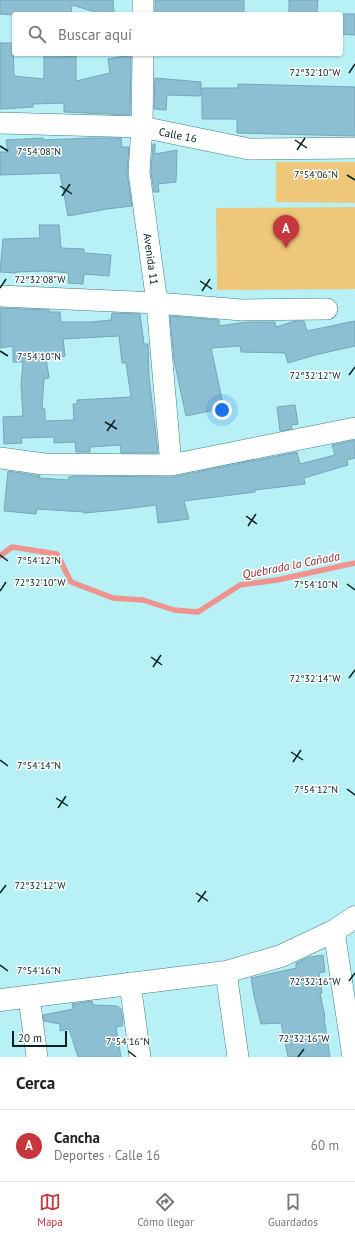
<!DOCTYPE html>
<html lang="es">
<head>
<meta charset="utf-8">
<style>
	body { margin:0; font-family:"PT Sans",sans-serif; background:#f2f2f2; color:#222 }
	.scale { position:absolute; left:12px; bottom:10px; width:55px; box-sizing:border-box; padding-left:4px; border:2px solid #071f20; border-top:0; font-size:11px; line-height:14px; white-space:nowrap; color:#071f20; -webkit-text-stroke:3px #fff; paint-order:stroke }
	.you { position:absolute; left:222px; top:410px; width:14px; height:14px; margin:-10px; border:3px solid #fff; border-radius:50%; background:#1a73e8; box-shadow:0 0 0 6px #1a73e833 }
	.badge { display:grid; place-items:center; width:26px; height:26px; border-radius:50%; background:#c5363d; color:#fff; font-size:13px; font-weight:700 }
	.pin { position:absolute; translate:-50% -33px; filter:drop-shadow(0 1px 2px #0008) }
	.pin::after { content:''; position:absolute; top:21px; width:14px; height:12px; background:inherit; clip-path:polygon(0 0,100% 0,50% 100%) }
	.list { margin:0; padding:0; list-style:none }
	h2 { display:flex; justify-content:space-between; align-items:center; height:52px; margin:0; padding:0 16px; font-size:17px }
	h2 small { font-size:13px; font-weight:400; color:#767676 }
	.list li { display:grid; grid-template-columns:26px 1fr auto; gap:12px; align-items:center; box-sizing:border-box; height:72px; padding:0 16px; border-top:1px solid #e0e0e0 }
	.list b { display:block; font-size:15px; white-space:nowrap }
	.list p { margin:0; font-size:13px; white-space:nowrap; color:#767676 }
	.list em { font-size:13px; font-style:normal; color:#767676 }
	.icon { flex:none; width:22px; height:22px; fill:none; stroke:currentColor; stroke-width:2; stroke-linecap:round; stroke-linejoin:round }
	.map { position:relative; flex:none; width:355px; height:1057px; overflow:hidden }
	.search { position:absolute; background:#fff; box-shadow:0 1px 3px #0004; left:12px; right:12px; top:12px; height:44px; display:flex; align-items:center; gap:10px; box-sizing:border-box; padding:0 14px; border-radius:4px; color:#767676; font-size:15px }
	.sheet { height:124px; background:#fff }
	nav { display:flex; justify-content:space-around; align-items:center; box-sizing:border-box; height:56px; border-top:1px solid #e0e0e0; background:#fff; font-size:11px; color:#767676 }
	nav a { display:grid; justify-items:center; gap:2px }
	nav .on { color:#c5363d }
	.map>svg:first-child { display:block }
	.green { fill:#efc77a }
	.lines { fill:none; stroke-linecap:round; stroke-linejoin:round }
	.stream { stroke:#f0938f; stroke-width:5.5 }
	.building { fill:#8dbfd2; stroke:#74a6b8; fill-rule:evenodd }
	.minor-casing { stroke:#447c80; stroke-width:22 }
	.tertiary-casing { stroke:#447c80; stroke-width:23 }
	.minor { stroke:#fff; stroke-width:21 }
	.tertiary { stroke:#fff; stroke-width:22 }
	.ticks { fill:none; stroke:#071f20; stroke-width:1.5 }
	.labels { text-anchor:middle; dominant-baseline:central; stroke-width:3; stroke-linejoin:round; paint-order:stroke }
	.street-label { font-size:11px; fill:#071f20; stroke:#fff }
	.water-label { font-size:12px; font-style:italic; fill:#93272d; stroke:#fff }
	.ticks-label { font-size:10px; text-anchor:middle; fill:#071f20; stroke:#fff; stroke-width:3; stroke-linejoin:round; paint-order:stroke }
</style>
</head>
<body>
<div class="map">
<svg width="355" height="1057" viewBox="0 0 355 1057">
	<rect width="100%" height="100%" fill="#b7f1f6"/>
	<path class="green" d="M276,162h79v41l-79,-1z
		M355,207v82l-138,1 -1,-82z"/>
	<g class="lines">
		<path class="stream" d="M0,556l12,-9 45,7 14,28 42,16 30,2 31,10 24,2 42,-27 37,-5 78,-17"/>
	</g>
	<path class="building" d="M0,0h113l1,14h-12l-30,-9 -1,9h-57v1l-14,-1z
		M155,0h89v13l-89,1z
		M289,0h29l-1,14h-28z
		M341,14h14v21l-14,-1z
		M0,43h13l1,33 30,3v-25h16v3l16,-1v25l34,-8 -2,-14 23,-4 -1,60 -66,-3v-9l-31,1v3l-33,2z
		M155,78l46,4v14l-34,-1 -1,15 -12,-1z
		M238,84l117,3v49l-118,-3v-14h-35v-31h36z
		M43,138v2l48,-2h30l1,9h7l-2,26 5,33 -25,3 -39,7 -8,-43 -60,2v-23h8l-2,-12z
		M153,144h2v10l22,-4 -1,32 -18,2 1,8h-5l-3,-20z
		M39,225h20l2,23 23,1v4l27,2 -2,21 -25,-2 -1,10 -15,-1 1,-10 -23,-2 -30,1v1l-16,-1 3,-33 37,-1z
		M0,308l49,2 1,2h10l1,10h30l20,-2 1,-7 28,1 4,30h4l1,32 9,77h-37l-1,-8 -30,2v5h-14l-1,-10 -21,1v-6l-33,1 1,5 -18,1 -1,-27 20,-1 -2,-31 2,-23h-10v-16l-13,2zM119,336l3,27h4l5,34 -54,3v4h-4l1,16 -29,1v-12h-3l2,-30 5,-1 -3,-20 19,-2 -2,-17z
		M170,316l49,4v6l27,-4h29l1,5 19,-6h9l3,10 48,-10v25l-40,9 -27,8 -3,-10 -44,-1 -1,-6 -29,2 13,60 -38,8 -12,-56z
		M295,405l3,19 -7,1 1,4 -12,2 -3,-24z
		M355,440v18l-8,2 1,5 -44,13 1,6 -50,6v2l-71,9 5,18 -31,4 -2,-18 -40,5 -32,3v-1l-47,-3 -1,5 -32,-3 4,-40 32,5 -1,2 29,2 1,-3 8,-1 95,1 125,-25 3,12 35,-9 -3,-10z
		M323,955l2,17 -6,1 3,20h-2l5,24h-1l6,40h-42l-7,-34 -20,1 -7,-28 -3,-18 45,-10v-5l13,-6z
		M92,1001l1,4 24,1 4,3 2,13 -1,4 -6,1 5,30h-43l-9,-28 -9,2v-7l-16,-3 -1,-6 30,-6 -1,-5z"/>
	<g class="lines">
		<g class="minor-casing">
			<path id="minor" d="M143,14v-14
				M143,54l-1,73 -3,45 18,131 14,162
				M0,123l142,4 107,22 106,-1
				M0,296l157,7 85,7 85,-1
				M0,458l44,6 127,1 184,-37
				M334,931l19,126
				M226,972l12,85
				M130,983l10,74
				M29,997l8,60"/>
		</g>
		<g class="tertiary-casing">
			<path id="tertiary" d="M0,1000l226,-28 55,-16 53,-25 21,-14"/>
		</g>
		<use href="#minor" class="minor"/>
		<use href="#tertiary" class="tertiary"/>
	</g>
	<path class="ticks" d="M349,73l6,-9M295,140l12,8M0,146l8,5M297,150l8,-12M347,175l8,5M60,186l12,8M62,196l8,-12M200,281l12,8M0,288l6,-9M202,291l8,-12M0,351l8,5M349,375l6,-8M105,422l12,7M107,431l8,-11M246,516l11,8M248,526l8,-12M0,555l8,6M347,584l8,6M0,591l6,-9M151,657l11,8M153,667l8,-12M349,678l6,-8M291,752l12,8M0,760l8,6M293,762l8,-12M347,789l8,6M56,798l12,8M58,808l8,-12M0,893l6,-8M196,893l12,8M198,902l8,-11M0,965l8,6M349,981l6,-8M128,1051l8,6M298,1057l6,-8"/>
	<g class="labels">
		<g class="street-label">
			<text transform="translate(178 135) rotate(11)">Calle 16</text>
			<text transform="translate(151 259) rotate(82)">Avenida 11</text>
		</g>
		<g class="water-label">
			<text transform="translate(291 565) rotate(-11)">Quebrada la Cañada</text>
		</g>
	</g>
	<g class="ticks-label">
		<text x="315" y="76">72°32'10"W</text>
		<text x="39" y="155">7°54'08"N</text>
		<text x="316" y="178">7°54'06"N</text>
		<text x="40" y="283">72°32'08"W</text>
		<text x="39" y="360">7°54'10"N</text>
		<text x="315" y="379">72°32'12"W</text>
		<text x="39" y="564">7°54'12"N</text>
		<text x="40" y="586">72°32'10"W</text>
		<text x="316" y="588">7°54'10"N</text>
		<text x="315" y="682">72°32'14"W</text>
		<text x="39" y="769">7°54'14"N</text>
		<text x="316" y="793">7°54'12"N</text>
		<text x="40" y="889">72°32'12"W</text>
		<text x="39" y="974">7°54'16"N</text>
		<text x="315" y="985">72°32'16"W</text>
		<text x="304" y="1042">72°32'16"W</text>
		<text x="128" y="1045">7°54'16"N</text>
	</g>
</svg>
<div class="scale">20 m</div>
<div class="you"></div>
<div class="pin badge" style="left:286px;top:248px">A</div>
<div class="search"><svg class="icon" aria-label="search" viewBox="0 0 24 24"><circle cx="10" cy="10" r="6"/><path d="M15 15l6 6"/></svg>Buscar aquí</div>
</div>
<section class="sheet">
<h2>Cerca<small></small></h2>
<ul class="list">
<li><span class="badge">A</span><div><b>Cancha</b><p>Deportes · Calle 16</p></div><em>60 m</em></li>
</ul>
</section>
<nav>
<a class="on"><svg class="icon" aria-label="map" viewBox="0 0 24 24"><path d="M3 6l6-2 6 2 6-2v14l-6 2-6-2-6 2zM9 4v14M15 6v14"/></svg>Mapa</a>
<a><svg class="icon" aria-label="directions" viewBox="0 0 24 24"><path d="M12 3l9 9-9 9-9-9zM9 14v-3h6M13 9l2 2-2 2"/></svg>Cómo llegar</a>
<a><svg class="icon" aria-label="saved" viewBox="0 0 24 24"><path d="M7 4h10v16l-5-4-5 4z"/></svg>Guardados</a>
</nav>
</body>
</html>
